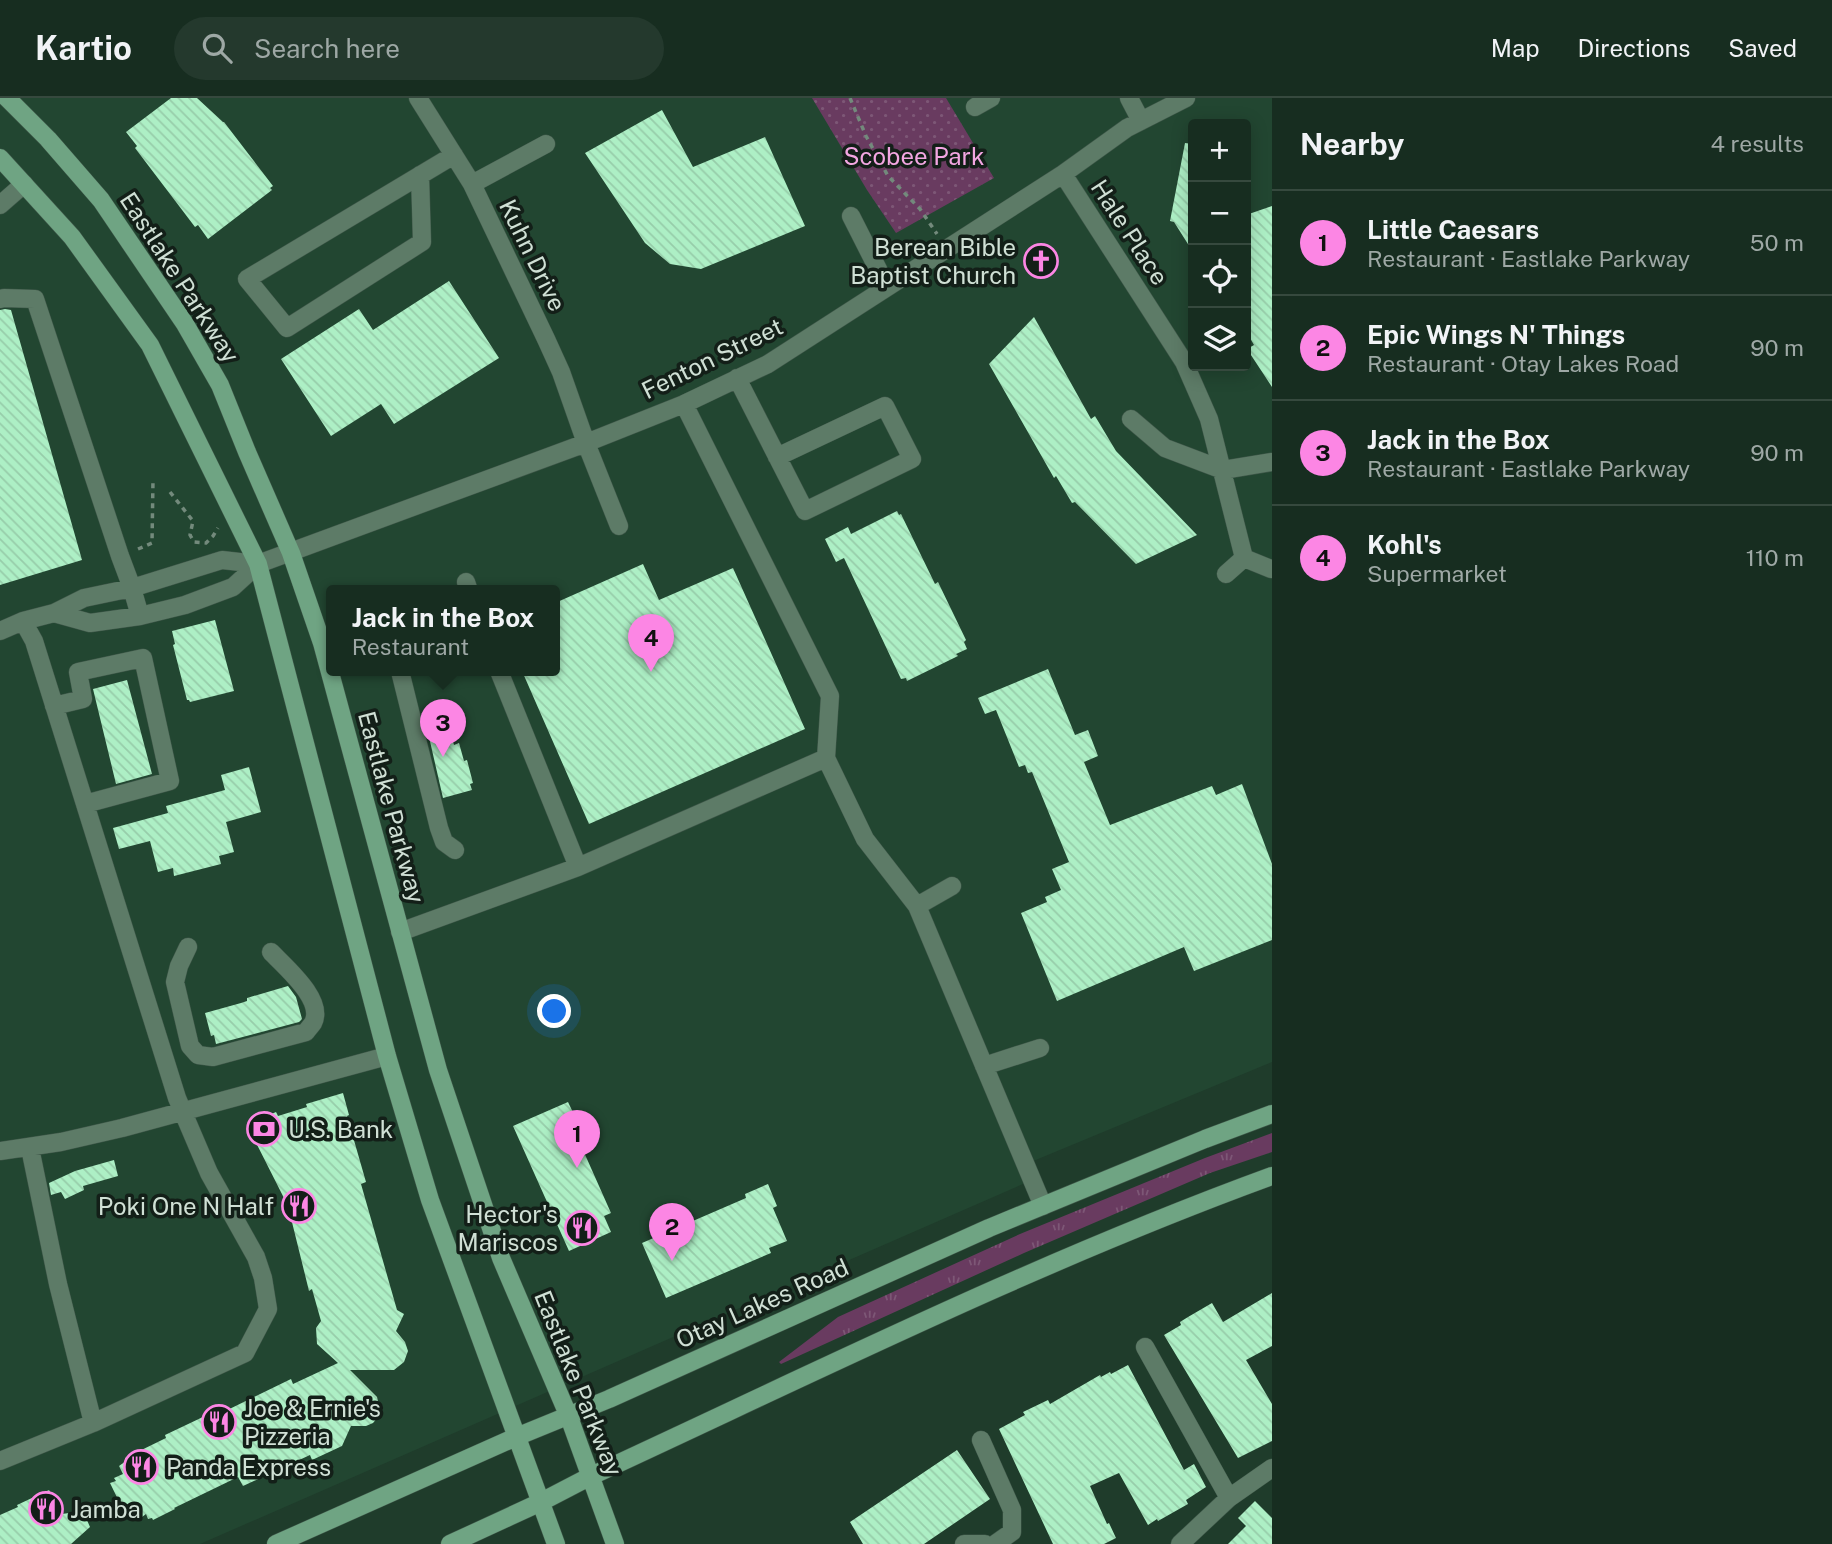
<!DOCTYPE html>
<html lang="en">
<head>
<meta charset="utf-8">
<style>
	body { margin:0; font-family:"Public Sans",sans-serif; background:#24392d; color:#f1f3f6 }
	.controls { position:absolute; right:21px; top:21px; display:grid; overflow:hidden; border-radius:7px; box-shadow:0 4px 18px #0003 }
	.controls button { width:63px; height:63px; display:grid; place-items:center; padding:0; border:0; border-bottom:2px solid #36493e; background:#172d20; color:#f1f3f6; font:35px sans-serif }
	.you { position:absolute; left:555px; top:914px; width:24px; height:24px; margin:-18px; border:5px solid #fff; border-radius:50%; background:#1a73e8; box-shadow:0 0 0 10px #1a73e833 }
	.badge { display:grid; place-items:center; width:46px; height:46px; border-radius:50%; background:#fc86e4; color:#111; font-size:23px; font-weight:700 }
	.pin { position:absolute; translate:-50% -58px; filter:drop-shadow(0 2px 4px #0008) }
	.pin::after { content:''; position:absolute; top:37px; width:24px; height:21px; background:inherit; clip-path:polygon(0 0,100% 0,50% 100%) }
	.popup { position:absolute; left:326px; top:487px; width:234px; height:91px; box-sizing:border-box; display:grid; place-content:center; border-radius:7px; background:#172d20; filter:drop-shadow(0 2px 5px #0005); font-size:23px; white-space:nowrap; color:#9ea8a5 }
	.popup b { font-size:26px; color:#f1f3f6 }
	.popup::after { content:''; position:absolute; left:50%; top:100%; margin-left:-14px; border:14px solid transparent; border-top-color:#172d20 }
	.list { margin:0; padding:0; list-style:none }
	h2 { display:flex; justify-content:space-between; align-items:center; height:91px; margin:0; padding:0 28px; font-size:30px }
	h2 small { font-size:23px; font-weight:400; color:#9ea8a5 }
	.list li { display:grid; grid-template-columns:46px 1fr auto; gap:21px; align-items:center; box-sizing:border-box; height:105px; padding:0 28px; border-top:2px solid #36493e }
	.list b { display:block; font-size:26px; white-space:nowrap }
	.list p { margin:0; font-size:23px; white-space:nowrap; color:#9ea8a5 }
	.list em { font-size:23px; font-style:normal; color:#9ea8a5 }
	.icon { flex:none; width:38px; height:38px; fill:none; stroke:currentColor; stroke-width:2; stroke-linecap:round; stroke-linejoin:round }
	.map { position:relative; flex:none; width:1272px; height:1446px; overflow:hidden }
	header { display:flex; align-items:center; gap:42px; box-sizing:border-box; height:98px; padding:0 35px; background:#172d20; border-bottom:2px solid #36493e }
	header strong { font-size:33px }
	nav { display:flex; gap:38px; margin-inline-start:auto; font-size:24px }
	.search { width:490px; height:63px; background:#24392d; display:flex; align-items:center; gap:18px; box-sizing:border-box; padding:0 24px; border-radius:38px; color:#9ea8a5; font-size:26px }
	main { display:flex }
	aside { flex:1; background:#172d20 }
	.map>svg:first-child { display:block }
	.built { fill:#224631; fill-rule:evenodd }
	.grass { fill:url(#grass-tufts) }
	.park { fill:url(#park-dots) }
	.building { fill:url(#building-back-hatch) }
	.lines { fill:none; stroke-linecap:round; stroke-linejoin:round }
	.minor-casing { stroke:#3f5749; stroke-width:19 }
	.major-casing { stroke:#3f5749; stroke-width:19 }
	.path { stroke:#738a7c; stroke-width:3.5; stroke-dasharray:5 5; stroke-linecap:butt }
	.minor { stroke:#5d7b67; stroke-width:18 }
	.major { stroke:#6fa483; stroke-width:18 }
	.labels { text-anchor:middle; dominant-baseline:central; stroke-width:7; stroke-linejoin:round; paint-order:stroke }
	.park-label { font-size:24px; fill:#f3a6e2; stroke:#131f18 }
	.street-label { font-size:24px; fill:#d0e0d5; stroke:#131f18 }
	.poi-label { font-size:24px; fill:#d0e0d5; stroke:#131f18; text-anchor:start }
</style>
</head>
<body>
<header>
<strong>Kartio</strong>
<div class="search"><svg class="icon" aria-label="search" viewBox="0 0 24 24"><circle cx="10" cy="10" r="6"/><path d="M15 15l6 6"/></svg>Search here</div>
<nav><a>Map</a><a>Directions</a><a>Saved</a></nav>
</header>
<main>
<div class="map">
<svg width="1272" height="1446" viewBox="0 0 1272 1446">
	<defs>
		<pattern id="grass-tufts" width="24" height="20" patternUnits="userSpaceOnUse" patternTransform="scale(1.75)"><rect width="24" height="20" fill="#693b60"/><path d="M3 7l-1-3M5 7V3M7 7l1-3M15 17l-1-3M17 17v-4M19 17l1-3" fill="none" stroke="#7d5776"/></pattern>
		<pattern id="park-dots" width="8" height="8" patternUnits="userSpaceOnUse" patternTransform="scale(1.75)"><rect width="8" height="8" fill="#693b60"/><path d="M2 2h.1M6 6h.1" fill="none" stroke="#7d5776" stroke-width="1.8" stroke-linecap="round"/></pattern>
		<pattern id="building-back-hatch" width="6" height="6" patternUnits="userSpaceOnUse" patternTransform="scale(1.75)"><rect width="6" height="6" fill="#adefc5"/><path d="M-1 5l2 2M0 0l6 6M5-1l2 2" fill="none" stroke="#97cdaa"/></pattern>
	</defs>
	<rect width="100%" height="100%" fill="#1f3c2b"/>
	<path class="built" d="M0,0h1272v964l-246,102 6,16 -832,364h-200zM1193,26h53v242h-53zM331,493h224v80h-224z"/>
	<path class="grass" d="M1272,1035v19l-62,21 -186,80 -243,111 -2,-2 59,-45 182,-83 185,-76z"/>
	<path class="park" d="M812,0h134l48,80 -98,55 -29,-43z"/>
	<path class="building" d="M171,0h26l26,24h1l49,64 -3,2 2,2 -64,49 -10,-14 -3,2 -60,-79 2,-2 -11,-14z
		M662,12l31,57 72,-30 40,89 -104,43 -31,-5 -25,-21 -60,-90z
		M1185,45l8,1v108l-19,-30 -4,-1z
		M1272,108v181l-25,-38 7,-4 -8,-14v-116z
		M449,183l50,77 -105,66 -13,-20 -50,32 -50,-77 78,-50 14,21z
		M5,211l6,1 71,250 -82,25v-275z
		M1034,219l57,102 4,-3 21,35 81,84 -61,29 -61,-62 -3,1 -16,-27 -2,2 -65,-114z
		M897,413l2,4 2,-1 34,70 3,-2 28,58 -2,2 3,7 -11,5 2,2 -51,25 -1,-3 -5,1 -57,-121 -8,4 -11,-23 23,-12 3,7z
		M643,466l16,36 74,-32 72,161 -216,95 -67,-153h33v-68z
		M215,522l19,71 -44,11 -1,-2h-2l-14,-55 2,-1 -3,-13z
		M1048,571l27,66 13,-5 10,26 -14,6 26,63 102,-39 4,9 26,-11 30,80v76l-78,31 -10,-24 -127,54 -36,-88 26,-11 -2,-5 16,-7 -9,-21 17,-7 -37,-90 -4,1 -3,-8 -6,2 -23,-57 -11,4 -7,-16z
		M127,582l25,94 -36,10 -23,-95z
		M446,621l8,26 5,-2 5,18 3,-1 6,23 -3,1 2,6 -29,8 -17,-74z
		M249,669l12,45 -35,10 8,30 -15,4 2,8 -47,12 -1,-8 -15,4 -8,-31 -31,8 -6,-21 55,-15 -2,-7 59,-16 -4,-15z
		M288,888l8,11 6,22 -3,3 -83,22 -2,-9 -3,1 -6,-23 36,-10 6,-2v-3z
		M343,995l6,22 -2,1 19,66 -5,2 36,126 7,4 -8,17 9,11 3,9 -4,11 -10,8h-44l27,27 3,12 -2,8 -5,6 -7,3h-15l-9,20 -30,14 -2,-5 -67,31 -5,-9 -64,31 1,1 -22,11 -1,-2 -4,1 -2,-5 -4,3 -3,-7 -13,6 -16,-33 6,-2 -2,-3 9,-4 -4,-8 7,-5 -1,-3 41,-20 -1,-3 40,-19 2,4 84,-41 2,5 45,-21 -21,-19 -1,-16 5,-7 -9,-32 -3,2 -21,-85 -41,-81 29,-13 2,4 29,-9 -1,-3z
		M568,1004l13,27 -6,3 36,81 -7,3 7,16 -42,19 -56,-125z
		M114,1062l4,16 -35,10 1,4 -19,9 -4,-7 -10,3 -2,-12 26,-12z
		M768,1086l9,22 -4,2 14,33 -18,7 2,5 -105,45 -24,-55 104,-45 -1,-4z
		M1272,1195v53l-26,14 26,44v37l-34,17 -74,-123 17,-10 -1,-3 8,-5 24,-14 11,19z
		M1128,1267l56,105 10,-6 12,23 -20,13 2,4 -30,17 -1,-2 -9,6 -29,-52 -29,13 17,38 2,-1 7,15 -12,6h-51l-54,-115 26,-14 -2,-3 25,-12 2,4 50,-29 1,2 9,-5 1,2z
		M957,1352l33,49 -66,45h-61l-13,-22z
		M49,1392l13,24 21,-3 7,16 -19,17h-71v-29l18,-8 -1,-2z
		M1255,1403l17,17v26h-44l18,-18 -8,-8z"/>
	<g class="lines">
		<g class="minor-casing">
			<path id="minor" d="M418,0l54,86 74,155 15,33 25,71 33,83
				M1129,0l12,23
				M975,9l16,-9
				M1063,76l121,188 25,57 35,139 -18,16
				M420,77l2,67 -135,86 -40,-49 207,-124
				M472,86l74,-40
				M0,107l24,-21
				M851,118l36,71
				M0,201l4,-1 31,1 85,257 12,32 8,28
				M737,280l68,133 107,-52 -27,-53 -108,51
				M1131,321l34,29 58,22 49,-8
				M1244,460l27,11
				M466,484l3,9
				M54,515l36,10 50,-7 45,-11 48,-18 25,-23 328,-121 98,-39 84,-40 295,-190 64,-46 59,-30
				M0,533l23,-10 31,-8 30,-15 48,-10 90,-28 36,4
				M400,573l39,157 5,14 11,8
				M499,573l79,196 248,-109 4,-62 -146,-292
				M54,608l29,-7 -5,-27 65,-14 27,123 -85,23
				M826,660l39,81 52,67 126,300
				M917,808l35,-20
				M400,834l178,-65
				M188,849l-9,19 -4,16 15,64 8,9 15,2 93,-25c2,-3 5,-6 7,-9 12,-23 -28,-56 -42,-71
				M984,968l56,-18
				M30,1050l28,136 35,139
				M0,1053l61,-9 61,-14 265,-72
				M1145,1249l84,151
				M981,1342l31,70v22l-17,12
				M0,1363l93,-38 152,-70 23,-44 -5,-31 -7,-21 -47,-84 -32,-75 -143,-457 -11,-20
				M964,1446h21
				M1180,1446l49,-46 43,-30"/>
		</g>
		<g class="major-casing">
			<path id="major" d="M7,0l41,41 53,61 84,124 35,61 27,67 44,101 31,90 116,427 63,188 68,159 46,127
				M0,60l72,79 78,108 108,219 129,492 43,144 126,344
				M276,1446l240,-107 93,-38 380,-171 216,-89 67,-25
				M450,1446l91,-42 50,-26c225,-104 448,-215 681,-300"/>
		</g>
		<path class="path" d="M850,0l16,38 22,40 32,33 17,25
			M170,394l23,29 -3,14 4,7 12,1 7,-7 5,-8
			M138,451l14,-6 1,-63"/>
		<use href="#minor" class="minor"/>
		<use href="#major" class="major"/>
	</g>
	<defs>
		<g id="church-ring" transform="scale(1.75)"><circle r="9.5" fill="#131f18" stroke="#fc86e4" stroke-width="1.5"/><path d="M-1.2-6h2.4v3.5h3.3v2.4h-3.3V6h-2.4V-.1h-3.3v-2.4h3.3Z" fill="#fc86e4"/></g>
		<g id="bank-ring" transform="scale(1.75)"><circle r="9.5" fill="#131f18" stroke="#fc86e4" stroke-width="1.5"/><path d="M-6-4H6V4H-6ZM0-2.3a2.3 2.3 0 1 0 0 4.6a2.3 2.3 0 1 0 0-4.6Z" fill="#fc86e4"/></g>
		<g id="restaurant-ring" transform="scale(1.75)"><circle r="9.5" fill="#131f18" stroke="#fc86e4" stroke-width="1.5"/><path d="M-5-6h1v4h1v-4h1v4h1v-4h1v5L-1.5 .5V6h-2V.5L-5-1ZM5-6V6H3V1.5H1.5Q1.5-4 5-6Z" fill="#fc86e4"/></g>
	</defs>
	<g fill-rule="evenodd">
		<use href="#church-ring" x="1041" y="163"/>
		<use href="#bank-ring" x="264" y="1031"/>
		<use href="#restaurant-ring" x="299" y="1108"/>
		<use href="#restaurant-ring" x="582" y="1130"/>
		<use href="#restaurant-ring" x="219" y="1324"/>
		<use href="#restaurant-ring" x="141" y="1369"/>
		<use href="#restaurant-ring" x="46" y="1411"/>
	</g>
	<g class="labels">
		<g class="park-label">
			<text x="914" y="58">Scobee Park</text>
		</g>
		<g class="street-label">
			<text transform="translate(1130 134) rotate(57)">Hale Place</text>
			<text transform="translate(533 157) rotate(64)">Kuhn Drive</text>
			<text transform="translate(180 179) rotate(57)">Eastlake Parkway</text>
			<text transform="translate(712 260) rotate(-26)">Fenton Street</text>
			<text transform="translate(392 709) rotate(75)">Eastlake Parkway</text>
			<text transform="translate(762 1205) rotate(-24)">Otay Lakes Road</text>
			<text transform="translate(579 1285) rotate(68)">Eastlake Parkway</text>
		</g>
		<g class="poi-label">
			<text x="1016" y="149" text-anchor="end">Berean Bible<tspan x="1016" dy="28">Baptist Church</tspan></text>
			<text x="288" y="1031">U.S. Bank</text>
			<text x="274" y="1108" text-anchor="end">Poki One N Half</text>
			<text x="558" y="1116" text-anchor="end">Hector's<tspan x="558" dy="28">Mariscos</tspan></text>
			<text x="244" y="1310">Joe &amp; Ernie's<tspan x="244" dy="28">Pizzeria</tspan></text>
			<text x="166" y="1369">Panda Express</text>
			<text x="70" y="1411">Jamba</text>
		</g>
	</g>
</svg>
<div class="controls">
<button>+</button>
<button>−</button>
<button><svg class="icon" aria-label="locate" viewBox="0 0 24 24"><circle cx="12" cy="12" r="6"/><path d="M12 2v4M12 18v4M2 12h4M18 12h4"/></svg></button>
<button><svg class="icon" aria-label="layers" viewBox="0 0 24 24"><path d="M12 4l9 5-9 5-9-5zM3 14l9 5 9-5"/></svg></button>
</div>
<div class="you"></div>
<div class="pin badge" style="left:577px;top:1070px">1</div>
<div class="pin badge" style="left:672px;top:1163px">2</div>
<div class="pin badge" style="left:443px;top:659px">3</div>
<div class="popup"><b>Jack in the Box</b>Restaurant</div>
<div class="pin badge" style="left:651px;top:574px">4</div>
</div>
<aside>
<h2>Nearby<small>4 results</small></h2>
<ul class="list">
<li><span class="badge">1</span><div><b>Little Caesars</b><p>Restaurant · Eastlake Parkway</p></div><em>50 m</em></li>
<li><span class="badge">2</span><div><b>Epic Wings N' Things</b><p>Restaurant · Otay Lakes Road</p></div><em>90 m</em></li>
<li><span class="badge">3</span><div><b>Jack in the Box</b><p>Restaurant · Eastlake Parkway</p></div><em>90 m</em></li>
<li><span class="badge">4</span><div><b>Kohl's</b><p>Supermarket</p></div><em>110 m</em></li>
</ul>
</aside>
</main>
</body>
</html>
